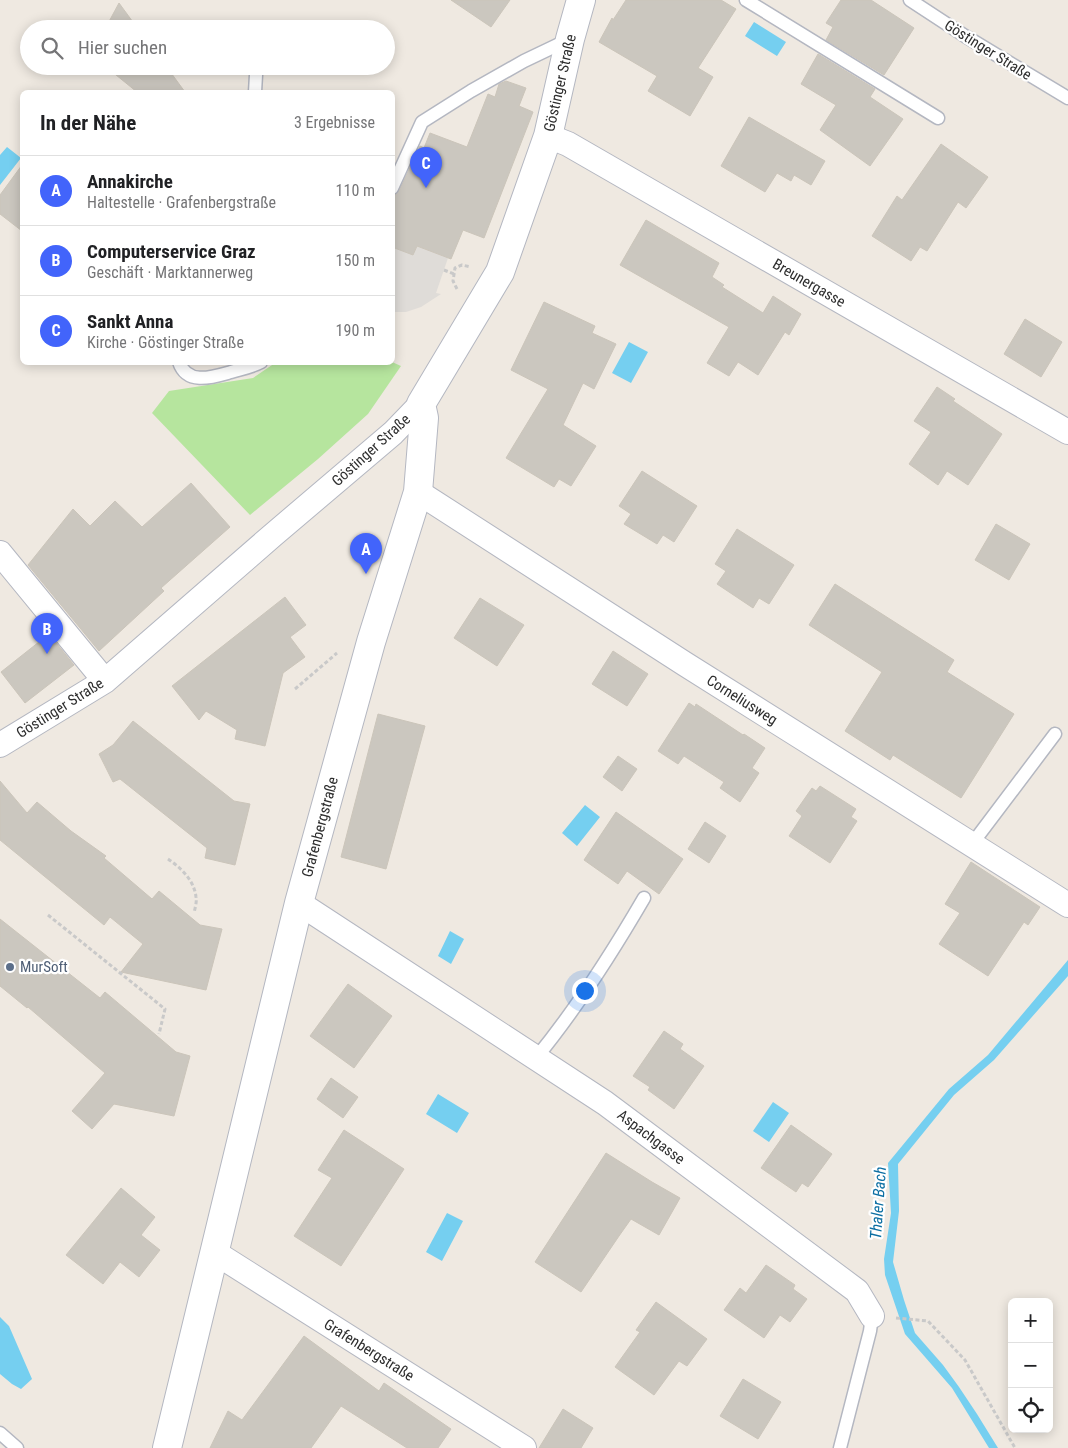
<!DOCTYPE html>
<html lang="de">
<head>
<meta charset="utf-8">
<style>
	body { margin:0; font-family:"Roboto Condensed",sans-serif; background:#f6f6f6; color:#202124 }
	.controls { position:absolute; right:15px; bottom:15px; display:grid; overflow:hidden; border-radius:8px; box-shadow:0 2px 12px #0003 }
	.controls button { width:45px; height:45px; display:grid; place-items:center; padding:0; border:0; border-bottom:1px solid #e0e0e0; background:#fff; color:#202124; font:25px sans-serif }
	.you { position:absolute; left:584px; top:990px; width:18px; height:18px; margin:-12px; border:4px solid #fff; border-radius:50%; background:#1a73e8; box-shadow:0 0 0 8px #1a73e833 }
	.badge { display:grid; place-items:center; width:32px; height:32px; border-radius:50%; background:#4264fb; color:#fff; font-size:16px; font-weight:700 }
	.pin { position:absolute; translate:-50% -41px; filter:drop-shadow(0 1px 2px #0008) }
	.pin::after { content:''; position:absolute; top:26px; width:18px; height:15px; background:inherit; clip-path:polygon(0 0,100% 0,50% 100%) }
	.list { margin:0; padding:0; list-style:none }
	h2 { display:flex; justify-content:space-between; align-items:center; height:65px; margin:0; padding:0 20px; font-size:21px }
	h2 small { font-size:16px; font-weight:400; color:#757577 }
	.list li { display:grid; grid-template-columns:32px 1fr auto; gap:15px; align-items:center; box-sizing:border-box; height:70px; padding:0 20px; border-top:1px solid #e0e0e0 }
	.list b { display:block; font-size:19px; white-space:nowrap }
	.list p { margin:0; font-size:16px; white-space:nowrap; color:#757577 }
	.list em { font-size:16px; font-style:normal; color:#757577 }
	.icon { flex:none; width:28px; height:28px; fill:none; stroke:currentColor; stroke-width:2; stroke-linecap:round; stroke-linejoin:round }
	.map { position:relative; flex:none; width:1068px; height:1448px; overflow:hidden }
	.search { position:absolute; background:#fff; box-shadow:0 2px 12px #0003; left:20px; top:20px; width:375px; height:55px; display:flex; align-items:center; gap:12px; box-sizing:border-box; padding:0 18px; border-radius:28px; color:#757577; font-size:19px }
	.panel { position:absolute; background:#fff; box-shadow:0 2px 12px #0003; left:20px; top:90px; width:375px; height:275px; border-radius:8px }
	.map>svg:first-child { display:block }
	.green { fill:#b6e59e }
	.plaza { fill:#dfdcd8 }
	.water { fill:#75cff0 }
	.building { fill:#cbc7bf; stroke:#cbc5ba }
	.lines { fill:none; stroke-linecap:round; stroke-linejoin:round }
	.service-casing { stroke:#b4b7c1; stroke-width:15 }
	.minor-casing { stroke:#b4b7c1; stroke-width:26 }
	.tertiary-casing { stroke:#b4b7c1; stroke-width:30 }
	.path { stroke:#c9c9c9; stroke-width:3; stroke-dasharray:4 2.5; stroke-linecap:butt }
	.service { stroke:#fff; stroke-width:12 }
	.minor { stroke:#fff; stroke-width:24 }
	.tertiary { stroke:#fff; stroke-width:28 }
	.service-dot { fill:#5c6f8a; stroke:#fff; stroke-width:2 }
	.labels { text-anchor:middle; dominant-baseline:central; stroke-width:4.5; stroke-linejoin:round; paint-order:stroke }
	.street-label { font-size:15px; fill:#2e2e2e; stroke:#fff }
	.service-label { font-size:15px; fill:#4e5e75; stroke:#fff; text-anchor:start }
	.water-label { font-size:16px; font-style:italic; fill:#0d6fa3; stroke:#fff }
</style>
</head>
<body>
<div class="map">
<svg width="1068" height="1448" viewBox="0 0 1068 1448">
	<rect width="100%" height="100%" fill="#efe9e1"/>
	<path class="green" d="M392,362l9,4 -33,48 -50,45 -68,56 -98,-102 17,-22 84,-13 22,-15z"/>
	<path class="plaza" d="M417,246l31,12 -12,35 5,1 -20,13 -15,5h-13l-1,-65 21,8z"/>
	<path class="water" d="M754,22l32,20 -9,14 -32,-20z
		M7,147l14,11 -21,27v-30z
		M629,342l19,10 -17,31 -19,-10z
		M585,805l15,12 -23,29 -15,-13z
		M450,931l14,8 -13,25 -13,-8z
		M1068,960v16l-74,84 -40,35 -56,69 1,47 -6,51 11,38 11,33 28,32 16,22 18,27 21,34h-9l-37,-60 -47,-54 -20,-59 -1,-16 7,-46 -3,-50 61,-74 39,-34z
		M438,1094l31,19 -12,20 -31,-19z
		M773,1102l16,11 -20,29 -16,-11z
		M447,1213l16,8 -21,40 -16,-9z
		M0,1317l9,9 23,53 -11,10 -9,-5 -12,-10z"/>
	<path class="building" d="M451,0h59l-19,27z
		M626,0h95l15,9 -38,59 15,9 -23,39 -42,-25 9,-15 -58,-34 13,-24 1,2z
		M841,0h30l43,28 -30,47 -58,-35 7,-13 -7,-4z
		M119,3l19,26h-33z
		M818,54l57,35 -5,8 33,22 -33,47 -50,-36 16,-25 -35,-21z
		M105,66h61l19,26h-48z
		M506,81l20,7 -7,18 14,6 -49,126 -21,-8 -12,29 -34,-13 -4,9 -21,-8v-46l3,-6 4,-4 21,-45 4,2 6,-15 37,14 21,-53 7,3 4,-13z
		M749,117l76,44 -14,24 -17,-10 -3,6 -14,-8 -12,19 -44,-26z
		M941,144l47,33 -22,31 -8,-6 -31,49 -7,-4 -9,14 -39,-25 25,-40 5,4z
		M22,165v66l-22,-17v-19z
		M646,220l73,43 -7,14 12,8 -2,2 41,26 10,-17 28,18 -12,21 -4,-3 -27,43 -20,-13 -9,14 -22,-13 22,-36 -109,-62z
		M544,302l51,24 -3,7 24,11 -22,45 -11,-6 -20,42 33,21 -25,40 -12,-7 -5,8 -48,-29 42,-69 -37,-19z
		M1025,319l37,23 -21,35 -37,-23z
		M937,387l18,12 -2,2 49,33 -34,51 -21,-14 -9,14 -29,-21 22,-32 -17,-11z
		M642,471l55,35 -23,36 -11,-7 -6,9 -33,-20 7,-10 -12,-8z
		M191,483l39,44 -69,61 3,3 -65,60 -71,-86 45,-56 17,17 25,-25 27,26z
		M996,524l34,20 -21,36 -34,-20z
		M737,529l57,36 -25,39 -10,-6 -6,10 -36,-24 9,-13 -11,-7z
		M835,584l119,76 -7,12 67,42 -53,84 -68,-43 -3,5 -45,-29 37,-59 -73,-47z
		M285,597l21,28 -16,12 15,20 -22,16 -18,73 -30,-7 2,-9 -31,-19 -7,9 -27,-34z
		M480,598l44,27 -27,41 -43,-28z
		M49,634l25,31 -49,38 -24,-31z
		M613,651l35,23 -21,32 -35,-22z
		M689,703l6,4 1,-3 47,31 1,-1 21,14 -13,20 7,5 -19,29 -20,-14 4,-6 -40,-26 -6,8 -20,-13z
		M378,714l47,12 -39,143 -45,-12z
		M133,721l101,80 16,3 -15,61 -30,-7 2,-10 -87,-69 -7,3 -14,-28 14,-9z
		M618,756l19,13 -15,22 -19,-14z
		M0,781l27,32 10,-11 34,29 35,25 -2,2 48,41 7,-8 41,34 22,4 -16,61 -85,-18 22,-28 -33,-27 -6,8 -104,-85z
		M820,786l36,23 -5,8 6,4 -27,42 -41,-27 13,-20 -6,-5 16,-23 4,3z
		M616,812l67,47 -24,35 -32,-23 -9,13 -34,-24z
		M705,822l21,14 -17,27 -21,-14z
		M971,862l69,45 -12,18 -4,-3 -36,54 -49,-32 21,-31 -15,-9z
		M0,919l100,79 5,-6 71,60 14,4 -16,60 -60,-12 -22,25 -20,-18 33,-38 -77,-66 -1,1 -27,-22z
		M348,984l44,32 -38,52 -44,-32z
		M664,1031l19,13 -3,5 24,17 -30,43 -26,-19 2,-3 -17,-11z
		M331,1078l27,19 -15,21 -26,-19z
		M791,1125l41,29 -24,33 -6,-4 -6,9 -35,-24z
		M344,1130l60,39 -63,97 -47,-30 38,-58 -14,-8z
		M606,1153l46,29 28,16 -21,37 -28,-16 -12,17 -38,56 -46,-30z
		M121,1188l34,29 -14,18 19,15 -21,27 -19,-15 -17,22 -37,-29z
		M766,1265l29,20 -2,4 14,10 -17,23 -10,-7 -16,23 -40,-28 16,-22 6,5z
		M656,1302l51,37 -20,27 -8,-5 -25,34 -39,-28 25,-35 -4,-2z
		M304,1336l75,55 5,-8 67,46 -13,19h-31l-66,-42 -30,42h-101l18,-37 14,9z
		M743,1379l38,23 -23,37 -38,-23z
		M563,1409l30,19 -12,20h-42z"/>
	<g class="lines">
		<g class="service-casing">
			<path id="service" d="M746,0l192,118
				M910,0l55,36 103,62
				M255,92l1,-17 -1,-9
				M392,188l30,-66 49,-31 53,-30 46,-22
				M179,362c8,24 34,15 52,10 10,-3 21,-5 30,-10
				M972,844l83,-110
				M536,1058c41,-50 76,-105 108,-160
				M0,1433l17,15
				M840,1448l30,-117 2,-15"/>
		</g>
		<g class="minor-casing">
			<path id="minor" d="M548,136l20,8 500,288
				M418,492l267,172 383,241
				M0,553l105,128
				M0,745l105,-64 168,-146 120,-102 28,-29
				M299,903l306,200 252,188 15,25
				M214,1252l310,196"/>
		</g>
		<g class="tertiary-casing">
			<path id="tertiary" d="M167,1448l132,-545 72,-261 47,-150 6,-74 -3,-14 79,-132 48,-136 22,-97 11,-39"/>
		</g>
		<path class="path" d="M444,270l10,4
			M457,289l-4,-8 2,-13 7,-3 9,2
			M295,689l42,-36
			M168,859c13,9 26,21 28,38 1,5 -1,11 -2,16
			M48,915l117,94 -6,25
			M896,1318l32,3 37,39 50,88"/>
		<use href="#service" class="service"/>
		<use href="#minor" class="minor"/>
		<use href="#tertiary" class="tertiary"/>
	</g>
	<circle class="service-dot" cx="10" cy="967" r="5"/>
	<g class="labels">
		<g class="street-label">
			<text transform="translate(988 50) rotate(32)">Göstinger Straße</text>
			<text transform="translate(560 83) rotate(-77)">Göstinger Straße</text>
			<text transform="translate(809 283) rotate(30)">Breunergasse</text>
			<text transform="translate(371 450) rotate(-42)">Göstinger Straße</text>
			<text transform="translate(742 700) rotate(32)">Corneliusweg</text>
			<text transform="translate(60 708) rotate(-32)">Göstinger Straße</text>
			<text transform="translate(320 827) rotate(-75)">Grafenbergstraße</text>
			<text transform="translate(651 1137) rotate(37)">Aspachgasse</text>
			<text transform="translate(369 1350) rotate(32)">Grafenbergstraße</text>
		</g>
		<g class="service-label">
			<text x="20" y="967">MurSoft</text>
		</g>
		<g class="water-label">
			<text transform="translate(878 1203) rotate(-86)">Thaler Bach</text>
		</g>
	</g>
</svg>
<div class="controls">
<button>+</button>
<button>−</button>
<button><svg class="icon" aria-label="locate" viewBox="0 0 24 24"><circle cx="12" cy="12" r="6"/><path d="M12 2v4M12 18v4M2 12h4M18 12h4"/></svg></button>
</div>
<div class="you"></div>
<div class="pin badge" style="left:366px;top:574px">A</div>
<div class="pin badge" style="left:47px;top:654px">B</div>
<div class="pin badge" style="left:426px;top:188px">C</div>
<div class="search"><svg class="icon" aria-label="search" viewBox="0 0 24 24"><circle cx="10" cy="10" r="6"/><path d="M15 15l6 6"/></svg>Hier suchen</div>
<section class="panel">
<h2>In der Nähe<small>3 Ergebnisse</small></h2>
<ul class="list">
<li><span class="badge">A</span><div><b>Annakirche</b><p>Haltestelle · Grafenbergstraße</p></div><em>110 m</em></li>
<li><span class="badge">B</span><div><b>Computerservice Graz</b><p>Geschäft · Marktannerweg</p></div><em>150 m</em></li>
<li><span class="badge">C</span><div><b>Sankt Anna</b><p>Kirche · Göstinger Straße</p></div><em>190 m</em></li>
</ul>
</section>
</div>
</body>
</html>
